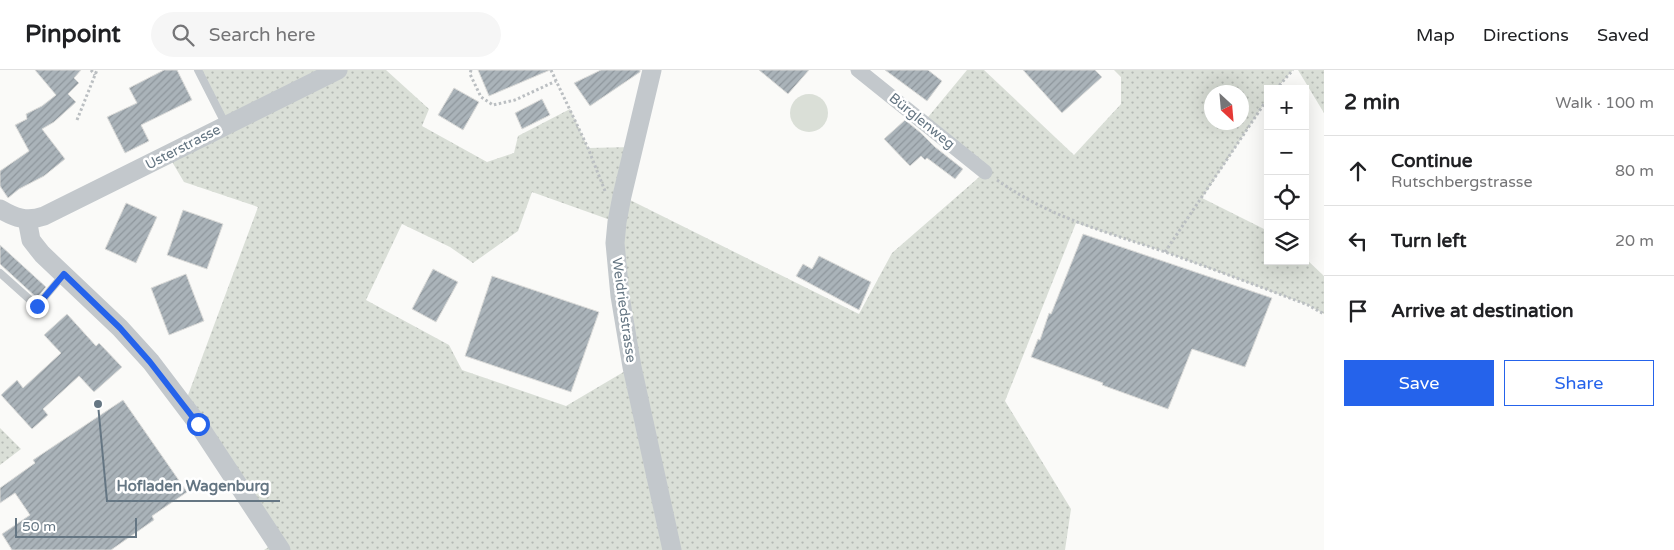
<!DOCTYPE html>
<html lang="en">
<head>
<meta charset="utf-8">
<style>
	body { margin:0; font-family:"Varela Round",sans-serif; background:#f6f6f6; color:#202124 }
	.controls { position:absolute; right:15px; top:15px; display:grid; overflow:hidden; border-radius:0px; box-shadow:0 5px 20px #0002 }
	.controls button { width:45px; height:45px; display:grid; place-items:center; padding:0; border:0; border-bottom:1px solid #e0e0e0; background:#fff; color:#202124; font:25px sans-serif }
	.compass { position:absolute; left:1204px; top:15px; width:45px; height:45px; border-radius:50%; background:#fff; box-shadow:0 5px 20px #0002; rotate:154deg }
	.scale { position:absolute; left:15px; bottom:12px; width:122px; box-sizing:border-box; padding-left:5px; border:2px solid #657683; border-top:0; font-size:14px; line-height:18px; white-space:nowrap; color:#657683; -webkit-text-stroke:4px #fff; paint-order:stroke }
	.stop { position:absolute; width:15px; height:15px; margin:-11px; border:4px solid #2563eb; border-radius:50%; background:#fff }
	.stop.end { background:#2563eb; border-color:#fff; box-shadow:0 1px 5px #0008 }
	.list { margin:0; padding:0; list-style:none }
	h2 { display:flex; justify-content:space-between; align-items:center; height:65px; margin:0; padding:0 20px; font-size:21px }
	h2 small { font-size:16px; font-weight:400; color:#757577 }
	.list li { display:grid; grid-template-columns:32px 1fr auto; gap:15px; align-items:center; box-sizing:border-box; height:70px; padding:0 20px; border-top:1px solid #e0e0e0 }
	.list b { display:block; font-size:19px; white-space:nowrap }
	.list p { margin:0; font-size:16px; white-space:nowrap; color:#757577 }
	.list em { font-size:16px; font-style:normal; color:#757577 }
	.actions { display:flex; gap:10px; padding:15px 20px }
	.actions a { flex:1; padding:11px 0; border:1px solid #2563eb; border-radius:0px; text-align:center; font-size:18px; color:#2563eb }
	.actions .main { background:#2563eb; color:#fff }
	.icon { flex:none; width:28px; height:28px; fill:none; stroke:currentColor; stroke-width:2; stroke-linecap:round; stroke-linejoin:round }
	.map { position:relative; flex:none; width:1324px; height:480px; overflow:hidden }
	header { display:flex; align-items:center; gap:30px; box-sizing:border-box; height:70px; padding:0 25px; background:#fff; border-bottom:1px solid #e0e0e0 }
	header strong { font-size:24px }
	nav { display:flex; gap:28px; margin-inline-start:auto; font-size:18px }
	.search { width:350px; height:45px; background:#f6f6f6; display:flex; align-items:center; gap:12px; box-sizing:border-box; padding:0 18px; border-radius:28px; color:#757577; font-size:19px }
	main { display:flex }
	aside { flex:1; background:#fff }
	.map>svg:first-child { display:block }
	.grass { fill:url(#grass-dots); fill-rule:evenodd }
	.park { fill:#dadfd7 }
	.building { fill:url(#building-hatch); stroke:#dcdcda }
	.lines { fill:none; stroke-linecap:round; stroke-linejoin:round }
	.path { stroke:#bbbfc2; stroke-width:3; stroke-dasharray:2.5 2.5; stroke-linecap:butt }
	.service { stroke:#c3c8cc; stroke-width:8 }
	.minor { stroke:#c3c8cc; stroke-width:15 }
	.tertiary { stroke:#c3c8cc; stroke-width:19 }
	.route { stroke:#2563eb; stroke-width:6 }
	.labels { text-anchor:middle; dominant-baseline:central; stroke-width:5; stroke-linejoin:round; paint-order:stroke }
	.street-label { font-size:14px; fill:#657683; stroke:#fff }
	.leader { fill:none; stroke:#657683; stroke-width:2 }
	.callout-dot { fill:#657683; stroke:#fff; stroke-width:2 }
	.callout-label { font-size:15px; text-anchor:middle; font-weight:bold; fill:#657683; stroke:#fff; stroke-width:5; stroke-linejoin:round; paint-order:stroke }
</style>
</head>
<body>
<header>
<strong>Pinpoint</strong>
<div class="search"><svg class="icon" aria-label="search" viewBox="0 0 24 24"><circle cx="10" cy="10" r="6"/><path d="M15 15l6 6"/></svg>Search here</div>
<nav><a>Map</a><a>Directions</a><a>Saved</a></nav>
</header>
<main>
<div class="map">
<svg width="1324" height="480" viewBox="0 0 1324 480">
	<defs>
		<pattern id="grass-dots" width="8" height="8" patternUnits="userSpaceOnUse" patternTransform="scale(1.25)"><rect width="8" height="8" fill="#dadfd7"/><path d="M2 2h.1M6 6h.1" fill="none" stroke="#b4b9b4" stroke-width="1.8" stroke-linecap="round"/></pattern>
		<pattern id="building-hatch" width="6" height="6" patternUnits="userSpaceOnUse" patternTransform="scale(1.25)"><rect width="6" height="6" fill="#aab3b9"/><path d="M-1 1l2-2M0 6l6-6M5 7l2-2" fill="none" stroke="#8e969c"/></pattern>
	</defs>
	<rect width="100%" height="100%" fill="#fafaf8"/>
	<path class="grass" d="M198,0h188l43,39 -7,17 65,36 27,-9 4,-17 52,-27 18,39 46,-1 -12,49 237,118 33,-61 93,-81 -61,-50 43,-52h17l90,85 47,-51v-27l-7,-7h179l-17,19h-8v9l-66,100 66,33v30h37v-3l19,18v38l-16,-9 -143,-53 -89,-29 -71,178 66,108 -6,41h-801l12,-8 -92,-136 74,-199 -74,-25 -16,-27 58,-30zM1212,22h30v30h-30zM532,122l84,30 16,145 -66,39 -104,-36 -13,-25 -83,-45 36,-76 48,23 23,16 45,-32z
		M1298,0h26v43z
		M0,358l21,21 -21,16z"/>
	<path class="park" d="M790 43a19 19 0 1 1 38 0a19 19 0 1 1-38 0Z"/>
	<path class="building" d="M35,0h46l-7,8 5,5 -11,11 8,8 -22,20 -12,7 23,30 -21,17 -25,13 -11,9 -8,-12v-15l29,-20 -14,-26 12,-6 -1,-5 16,-8 14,-11z
		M164,0h13l15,30 -51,25 8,16 -24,12 -18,-36 30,-14 -8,-15z
		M478,0h72l-61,26z
		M601,0h39v2l-50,34 -16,-23z
		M759,0h50l-21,24z
		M885,0h43l14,11 -15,20z
		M1023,0h72l7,7 -40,36z
		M454,18l25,14 -16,28 -25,-15z
		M542,29l8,16 -28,14 -7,-16z
		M905,50l16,13 14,14 28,22 -8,10 -28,-21 -2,2 -4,-4 -11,10 -26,-27z
		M126,133l31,14 -21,46 -31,-14z
		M183,140l40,14 -16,45 -40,-14z
		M1083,164l189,64 -27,69 -53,-18 -24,60 -66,-24 1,-2 -72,-26 7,-18 2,1 9,-27 2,1z
		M0,175l46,42 -9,11 -37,-34z
		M819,186l52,26 -12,28 -63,-34 7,-12 9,5z
		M433,199l25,13 -22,40 -24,-13z
		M186,204l18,47 -35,14 -18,-47z
		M492,206l107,36 -28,80 -106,-36z
		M67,244l29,32 3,-3 23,24 -28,25 -15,-16 -36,33 5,6 -16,14 -31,-34 16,-15 6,8 38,-35 -17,-18z
		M123,330l64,92 -35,24 2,4 -43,30h-99l-10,-16 28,-19 -15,-22 -15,10v-15l35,-25 -2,-3z"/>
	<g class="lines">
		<path class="path" d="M91,0l4,5
			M471,0l-1,4 11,23 12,8 22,-5 41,-19
			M551,0l37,78 17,43
			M1276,19l17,-19
			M77,50l20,-50
			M997,110c54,38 107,51 168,72 48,17 96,35 143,53l16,9
			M1165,182l103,-154"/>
		<path class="service" d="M198,0l28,55
			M0,203l37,33 27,-32"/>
		<path class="minor" d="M858,0l127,102"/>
		<path class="tertiary" d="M652,0l-30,126 -5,26 -2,21 5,53 12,71 40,183
			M0,139c15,9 27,13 44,7l294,-146
			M27,149l4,21 11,14 78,74 31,34 47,62 83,126"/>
	</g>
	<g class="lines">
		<path class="route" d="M37,236l27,-32 56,54 30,34 48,62"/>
	</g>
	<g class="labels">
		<g class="street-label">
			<text transform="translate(922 51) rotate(39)">Bürglenweg</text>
			<text transform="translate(183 77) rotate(-27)">Usterstrasse</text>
			<text transform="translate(624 240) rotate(82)">Weidriedstrasse</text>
		</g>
	</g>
	<path class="leader" d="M98 334L107 431H280"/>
	<circle class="callout-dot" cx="98" cy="334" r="5"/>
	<g class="callout-label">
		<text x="193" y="421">Hofladen Wagenburg</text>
	</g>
</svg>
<div class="controls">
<button>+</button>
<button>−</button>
<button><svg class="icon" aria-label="locate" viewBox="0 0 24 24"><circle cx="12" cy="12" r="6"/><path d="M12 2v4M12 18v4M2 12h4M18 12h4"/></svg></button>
<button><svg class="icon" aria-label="layers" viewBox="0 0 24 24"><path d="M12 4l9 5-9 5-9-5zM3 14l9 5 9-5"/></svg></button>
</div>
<svg class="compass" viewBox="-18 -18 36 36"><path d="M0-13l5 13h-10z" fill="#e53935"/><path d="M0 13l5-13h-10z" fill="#757577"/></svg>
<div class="scale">50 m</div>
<div class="stop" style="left:198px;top:354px"></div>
<div class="stop end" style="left:37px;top:236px"></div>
</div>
<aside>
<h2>2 min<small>Walk · 100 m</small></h2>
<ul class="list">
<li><svg class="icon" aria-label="ahead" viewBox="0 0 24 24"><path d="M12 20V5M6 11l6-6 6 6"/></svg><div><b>Continue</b><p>Rutschbergstrasse</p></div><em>80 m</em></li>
<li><svg class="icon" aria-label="left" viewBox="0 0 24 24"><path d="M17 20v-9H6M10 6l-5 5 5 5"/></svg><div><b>Turn left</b></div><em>20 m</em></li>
<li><svg class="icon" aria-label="arrive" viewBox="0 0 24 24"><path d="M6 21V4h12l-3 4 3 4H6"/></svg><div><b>Arrive at destination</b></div></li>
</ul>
<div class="actions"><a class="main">Save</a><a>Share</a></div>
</aside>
</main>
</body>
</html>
